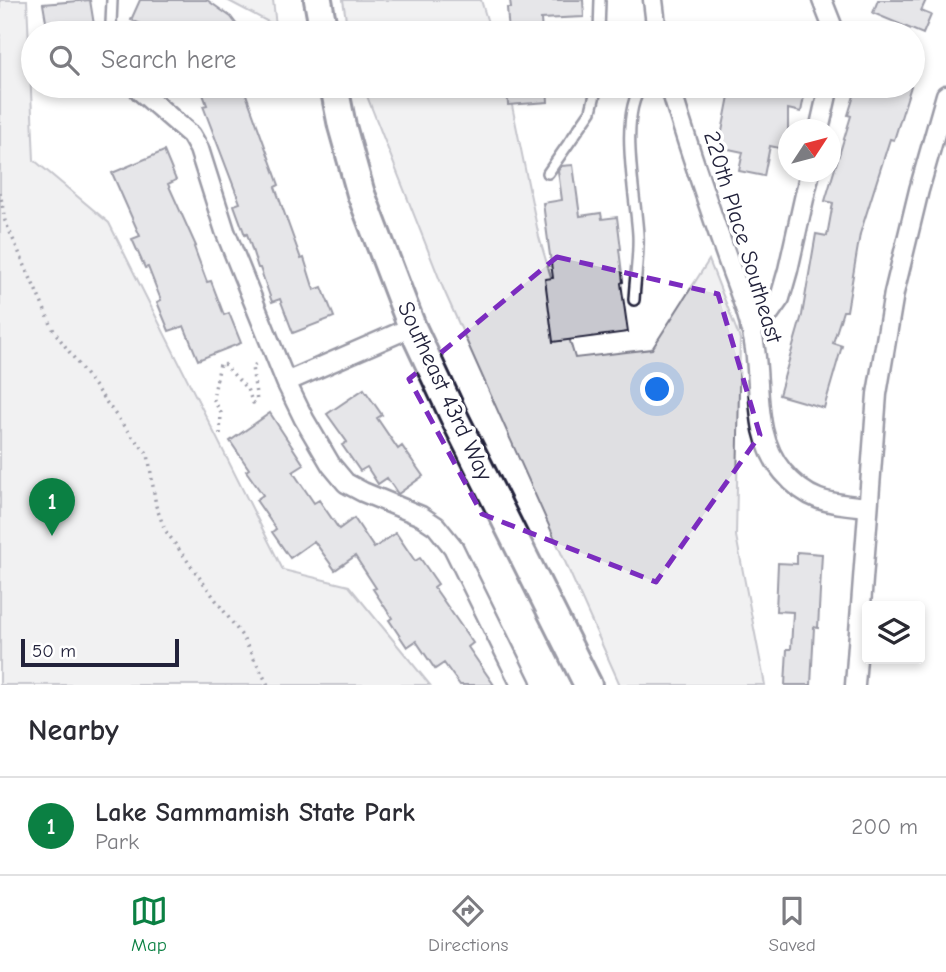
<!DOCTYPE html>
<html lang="en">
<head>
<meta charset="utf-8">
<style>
	body { margin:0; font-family:"Comic Neue",sans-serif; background:#f2f2f3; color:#2b2b33 }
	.controls { position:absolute; right:21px; bottom:21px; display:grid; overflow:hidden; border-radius:7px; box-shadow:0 4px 10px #0003 }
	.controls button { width:63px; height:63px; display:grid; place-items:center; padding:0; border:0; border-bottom:2px solid #e1e1e2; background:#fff; color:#2b2b33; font:35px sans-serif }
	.compass { position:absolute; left:778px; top:119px; width:63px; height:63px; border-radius:50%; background:#fff; box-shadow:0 4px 10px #0003; rotate:54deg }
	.scale { position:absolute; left:21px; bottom:18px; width:158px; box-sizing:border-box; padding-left:7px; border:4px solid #22223b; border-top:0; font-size:19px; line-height:24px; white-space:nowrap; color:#22223b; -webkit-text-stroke:5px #fff; paint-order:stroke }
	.you { position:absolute; left:658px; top:390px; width:24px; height:24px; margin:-18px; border:5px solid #fff; border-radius:50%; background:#1a73e8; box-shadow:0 0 0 10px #1a73e833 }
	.badge { display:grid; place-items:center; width:46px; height:46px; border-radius:50%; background:#0b8043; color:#fff; font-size:23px; font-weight:700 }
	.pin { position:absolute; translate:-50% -58px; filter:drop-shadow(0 2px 4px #0008) }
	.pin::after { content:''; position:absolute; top:37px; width:24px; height:21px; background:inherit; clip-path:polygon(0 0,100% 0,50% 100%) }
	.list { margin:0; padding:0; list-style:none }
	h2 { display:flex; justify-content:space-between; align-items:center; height:91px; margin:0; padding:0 28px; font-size:30px }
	h2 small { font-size:23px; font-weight:400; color:#7c7c81 }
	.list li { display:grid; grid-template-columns:46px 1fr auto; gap:21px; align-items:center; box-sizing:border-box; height:98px; padding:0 28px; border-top:2px solid #e1e1e2 }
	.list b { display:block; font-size:26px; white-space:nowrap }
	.list p { margin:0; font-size:23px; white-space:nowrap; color:#7c7c81 }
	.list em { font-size:23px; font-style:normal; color:#7c7c81 }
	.icon { flex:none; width:38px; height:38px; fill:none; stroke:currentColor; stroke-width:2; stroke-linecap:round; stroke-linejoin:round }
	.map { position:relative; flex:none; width:946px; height:685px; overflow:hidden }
	.search { position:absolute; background:#fff; box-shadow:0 4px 10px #0003; left:21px; right:21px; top:21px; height:77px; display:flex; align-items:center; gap:18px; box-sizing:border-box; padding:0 24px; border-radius:38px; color:#7c7c81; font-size:26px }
	.sheet { height:189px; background:#fff }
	nav { display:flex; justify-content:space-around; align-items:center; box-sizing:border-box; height:98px; border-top:2px solid #e1e1e2; background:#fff; font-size:19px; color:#7c7c81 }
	nav a { display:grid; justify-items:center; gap:4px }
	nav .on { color:#0b8043 }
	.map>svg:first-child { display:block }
	.green { fill:#dfdfe2; stroke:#80808e; stroke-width:2 }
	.building { fill:#c8c8cf; stroke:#22223b; stroke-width:2 }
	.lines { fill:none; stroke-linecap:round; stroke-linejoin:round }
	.lane-casing { stroke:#22223b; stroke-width:14 }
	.street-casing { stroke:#22223b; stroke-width:23 }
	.secondary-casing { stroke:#22223b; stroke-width:32 }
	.path { stroke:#22223b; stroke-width:3.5; stroke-dasharray:2 5; stroke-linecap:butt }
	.lane { stroke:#fff; stroke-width:9 }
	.street { stroke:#fff; stroke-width:18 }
	.secondary { stroke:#fff; stroke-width:26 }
	.marked { fill:none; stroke:#7b2cbf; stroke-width:5; stroke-dasharray:14 9; stroke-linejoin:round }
	.labels { text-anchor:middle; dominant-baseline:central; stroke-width:7; stroke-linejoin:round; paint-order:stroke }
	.street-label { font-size:23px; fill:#22223b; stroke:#fff }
</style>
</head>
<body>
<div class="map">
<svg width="946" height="685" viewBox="0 0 946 685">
	<rect width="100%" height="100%" fill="#fff"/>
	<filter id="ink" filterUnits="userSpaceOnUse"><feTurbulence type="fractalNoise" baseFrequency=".0143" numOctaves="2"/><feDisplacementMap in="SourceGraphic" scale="14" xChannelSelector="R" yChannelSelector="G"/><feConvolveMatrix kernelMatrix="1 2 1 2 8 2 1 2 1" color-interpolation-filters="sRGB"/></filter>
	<g filter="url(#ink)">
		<path class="green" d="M0,0h27l7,160 75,63 174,347 66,16 81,99h-430z
			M227,0h46l3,26z
			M343,0h138l10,33h-143z
			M363,86h145l31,151 36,121 77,-9 57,-89 31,79 -4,197 29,149h-145l-177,-397z"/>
		<path class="building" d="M90,0l5,31 -17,2h-30l-5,-29z
			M140,0h67l24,17 12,16h-79l-33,-13z
			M510,0h73l1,17 -43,2 1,14h-33l-2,-25h4z
			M878,0h48l-5,11 10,4 -8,19 -50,-21z
			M200,86h43l36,99 -4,2 26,72 3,-1 10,32 8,-3 12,30 -41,16 -13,-34 -8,3 -12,-34h-2l-11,-34 -2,1 -11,-30 6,-2 -37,-97 4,-1z
			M507,86h40l1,16 -40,3z
			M731,86h75l-5,26 -13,-3v41l-18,-4 -6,30 -25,-5 4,-19 -24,-5z
			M857,86h54l-17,54 -4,-1 -30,95 -13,77h-4l-10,32 9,3 -18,62 -45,-13 23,-80 14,-81 11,2 6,-33 -8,-2 26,-85 -3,-1z
			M164,151l12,29 -8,4 28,62 -2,1 13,35 4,-1 13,34 5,-2 12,30 -43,17 -14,-34 -15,5 -12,-29 4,-2 -13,-33 -3,1 -13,-29 8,-3 -28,-63z
			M573,165l7,51 21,-3 1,6 15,-2 4,32h-2l4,33 -2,1 7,49 -75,10 -8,-63 8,-1 -10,-75 19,-3 -4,-29 3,-5z
			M364,389l18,26 -5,3 21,31 4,-3 21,30 -25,18 -11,-16 -9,6 -11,-17 -7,4 -18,-26 5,-3 -20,-28z
			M270,413l34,52 -11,7 21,31 5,-3 20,29 15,-11 20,30 22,-15 19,28 5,-3 18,26 -4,3 39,56 -5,4 26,38h-34l-16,-22 -9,6 -19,-28 -9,6 -18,-27 3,-2 -19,-29 3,-1 -21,-32 -20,14 -21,-29 -24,17 -18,-26 4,-3 -20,-29 7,-5 -17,-24 3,-2 -19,-28z
			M797,552l25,2 -4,74 -4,-1 -3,58h-26l2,-36h4l2,-37 -17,-1 2,-48 19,1z"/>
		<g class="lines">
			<g class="lane-casing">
				<path id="lane" d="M112,0l-1,24 2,9
					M599,33l1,-33
					M548,173l43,-62 6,-25
					M634,300c1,-22 5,-44 4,-65 -2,-39 -20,-119 4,-149"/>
			</g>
			<g class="street-casing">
				<path id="street" d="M653,0l4,33
					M822,0l13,33
					M670,86c17,58 37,115 57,172 10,29 24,60 28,91 6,42 -1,89 28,123 26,31 47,31 85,35
					M140,91l51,44 8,14 26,82 61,151 18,37 27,46 15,18 17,9 58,24 15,10 17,21 68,138
					M819,130l10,-44
					M750,328l18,-13 12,-17 8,-28 22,-98
					M286,382l126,-55
					M855,685l22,-291 17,-101 25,-103 27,-95"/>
			</g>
			<g class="secondary-casing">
				<path id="secondary" d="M318,0l6,33
					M334,86l8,40 19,68 51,133 44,94 132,264"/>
			</g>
			<path class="path" d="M0,192l5,29 49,110 75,102 19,21 8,52 9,24 77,106 26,49
				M220,434l1,-21 -8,-15 7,-34 3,-1 24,26 6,14 4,-2 -5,-34 6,-4"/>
			<use href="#lane" class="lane"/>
			<use href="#street" class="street"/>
			<use href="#secondary" class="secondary"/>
		</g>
	</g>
	<path d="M0 0H946V685H0ZM557,257l161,37 42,141 -104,147 -174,-68 -73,-135z" fill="#fff" fill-opacity=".55" fill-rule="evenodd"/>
	<path class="marked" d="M557,257l161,37 42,141 -104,147 -174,-68 -73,-135z"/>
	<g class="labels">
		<g class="street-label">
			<text transform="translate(743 237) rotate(73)">220th Place Southeast</text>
			<text transform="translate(445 391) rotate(65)">Southeast 43rd Way</text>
		</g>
	</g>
</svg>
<div class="controls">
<button><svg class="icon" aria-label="layers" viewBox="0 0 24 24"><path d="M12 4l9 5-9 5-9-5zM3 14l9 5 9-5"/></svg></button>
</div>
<svg class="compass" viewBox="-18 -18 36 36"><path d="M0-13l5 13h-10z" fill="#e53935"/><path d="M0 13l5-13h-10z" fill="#7c7c81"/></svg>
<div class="scale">50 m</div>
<div class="you"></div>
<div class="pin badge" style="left:52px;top:536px">1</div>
<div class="search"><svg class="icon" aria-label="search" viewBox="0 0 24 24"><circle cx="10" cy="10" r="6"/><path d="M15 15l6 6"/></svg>Search here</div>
</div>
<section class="sheet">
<h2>Nearby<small></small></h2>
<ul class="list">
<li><span class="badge">1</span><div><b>Lake Sammamish State Park</b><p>Park</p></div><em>200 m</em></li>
</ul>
</section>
<nav>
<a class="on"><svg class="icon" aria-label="map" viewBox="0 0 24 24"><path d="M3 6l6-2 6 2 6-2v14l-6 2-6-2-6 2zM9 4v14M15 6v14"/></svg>Map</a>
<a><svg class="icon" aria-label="directions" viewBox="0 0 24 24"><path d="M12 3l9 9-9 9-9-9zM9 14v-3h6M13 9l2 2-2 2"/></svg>Directions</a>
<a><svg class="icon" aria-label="saved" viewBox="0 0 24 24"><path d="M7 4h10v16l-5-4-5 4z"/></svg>Saved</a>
</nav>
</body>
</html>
